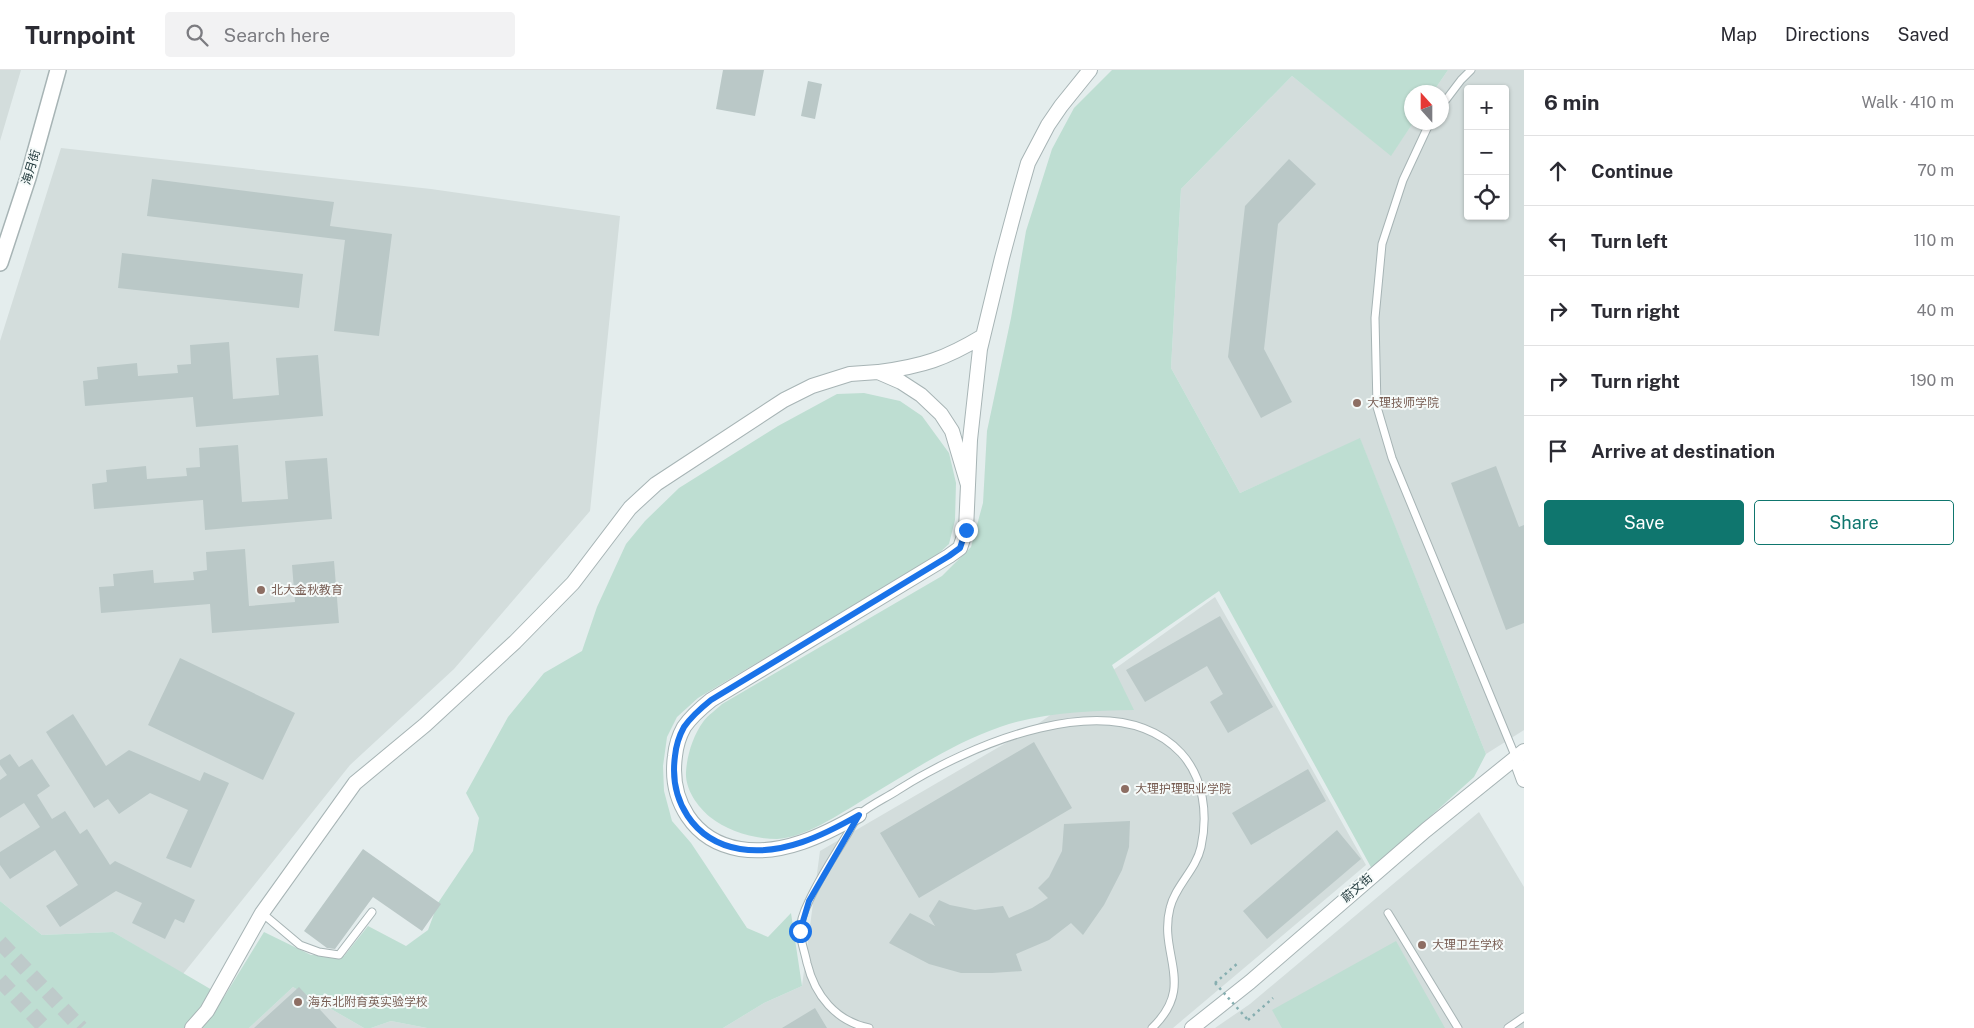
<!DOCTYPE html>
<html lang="en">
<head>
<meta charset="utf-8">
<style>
	body { margin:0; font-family:"Public Sans","Noto Sans SC",sans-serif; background:#f2f2f3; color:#2b2b33 }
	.controls { position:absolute; right:15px; top:15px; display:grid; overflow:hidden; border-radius:5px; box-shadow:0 1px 4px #0004 }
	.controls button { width:45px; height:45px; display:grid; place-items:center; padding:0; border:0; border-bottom:1px solid #e1e1e2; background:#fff; color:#2b2b33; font:25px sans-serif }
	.compass { position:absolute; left:1404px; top:15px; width:45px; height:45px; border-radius:50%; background:#fff; box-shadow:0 1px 4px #0004; rotate:339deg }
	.stop { position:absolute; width:15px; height:15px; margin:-11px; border:4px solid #1a73e8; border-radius:50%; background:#fff }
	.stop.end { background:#1a73e8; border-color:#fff; box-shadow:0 1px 5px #0008 }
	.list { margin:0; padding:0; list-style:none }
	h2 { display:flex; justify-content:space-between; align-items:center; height:65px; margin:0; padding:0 20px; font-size:21px }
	h2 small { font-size:16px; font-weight:400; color:#7c7c81 }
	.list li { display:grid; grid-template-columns:32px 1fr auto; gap:15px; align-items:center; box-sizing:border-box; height:70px; padding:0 20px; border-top:1px solid #e1e1e2 }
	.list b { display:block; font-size:19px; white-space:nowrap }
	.list em { font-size:16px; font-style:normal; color:#7c7c81 }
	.actions { display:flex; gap:10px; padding:15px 20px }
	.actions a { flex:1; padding:11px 0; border:1px solid #0f766e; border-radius:5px; text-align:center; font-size:18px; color:#0f766e }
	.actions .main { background:#0f766e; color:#fff }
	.icon { flex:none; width:28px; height:28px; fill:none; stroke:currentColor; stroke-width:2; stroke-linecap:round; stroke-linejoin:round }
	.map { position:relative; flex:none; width:1524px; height:958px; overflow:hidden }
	header { display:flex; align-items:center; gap:30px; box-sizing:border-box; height:70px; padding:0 25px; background:#fff; border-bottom:1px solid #e1e1e2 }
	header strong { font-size:24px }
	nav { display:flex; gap:28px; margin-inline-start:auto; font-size:18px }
	.search { width:350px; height:45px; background:#f2f2f3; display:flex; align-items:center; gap:12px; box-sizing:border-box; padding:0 18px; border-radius:5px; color:#7c7c81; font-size:19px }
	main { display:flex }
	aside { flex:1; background:#fff }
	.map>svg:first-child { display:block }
	.built { fill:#d3dddc; fill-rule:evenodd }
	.green { fill:#beded2 }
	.building { fill:#bac8c7 }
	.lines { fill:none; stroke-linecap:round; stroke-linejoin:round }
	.tertiary-tunnel { stroke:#becaca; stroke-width:15; stroke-dasharray:15 8; stroke-linecap:butt }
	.service-casing { stroke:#a7b4b5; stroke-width:9 }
	.minor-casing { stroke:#a7b4b5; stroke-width:16 }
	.tertiary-casing { stroke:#a7b4b5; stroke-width:18 }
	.path { stroke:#86aeb0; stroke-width:2.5; stroke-dasharray:2.5 4; stroke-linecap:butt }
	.service { stroke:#fff; stroke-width:7 }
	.minor { stroke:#fff; stroke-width:14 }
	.tertiary { stroke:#fff; stroke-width:15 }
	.path-bridge { stroke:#86aeb0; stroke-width:2.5; stroke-dasharray:2.5 4; stroke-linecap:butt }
	.route { stroke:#1a73e8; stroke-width:6 }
	.education-dot { fill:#8d6e63; stroke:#f5faf9; stroke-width:2 }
	.labels { text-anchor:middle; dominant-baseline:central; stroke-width:4; stroke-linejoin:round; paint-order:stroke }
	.street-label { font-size:12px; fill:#243c3f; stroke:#f5faf9 }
	.education-label { font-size:12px; fill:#785e54; stroke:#f5faf9; text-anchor:start }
</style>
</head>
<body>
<header>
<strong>Turnpoint</strong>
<div class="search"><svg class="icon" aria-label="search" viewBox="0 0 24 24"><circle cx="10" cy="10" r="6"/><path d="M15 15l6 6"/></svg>Search here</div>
<nav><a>Map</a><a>Directions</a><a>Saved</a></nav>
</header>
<main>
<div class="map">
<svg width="1524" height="958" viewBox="0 0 1524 958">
	<rect width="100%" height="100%" fill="#e4eded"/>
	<path class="built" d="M0,0h21l-21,71z
		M1448,0h76v660l-38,24 -126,-315 -120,54 -69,-125 10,-179 111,-113 99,79 22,-32 29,-1v-30h-9zM1468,19h37v127h-37z
		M61,78l370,41 189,27 -30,295 -136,158 -104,96 -167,209 -70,-42 -71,3 -42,-34v-560z
		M1215,527l151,268 -193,163h-450l41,-25 38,-17 18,-135 215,-125z
		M1479,742l45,75v141h-309l35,-24z
		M293,917l71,41h-115z
		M391,951l36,7h-56z"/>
	<path class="green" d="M1112,0h336l-15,22h-21v30l1,1 -22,33 -99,-80 -111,113 -10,179 69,125 120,-55 126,316 -12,23 -102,92 -153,-278 -107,74 22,45c-45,1 -91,2 -134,17 -49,17 -93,47 -137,73 -23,14 -59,38 -86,39 -23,0 -50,-8 -67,-22 -13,-11 -25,-28 -24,-45 1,-17 7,-36 17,-50 5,-7 13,-12 19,-18l220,-128 29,-29 12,-44 4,-72 24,-113 15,-87 26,-82 22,-41z
		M864,323l36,8 22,15 27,37 7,30 -1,37 -6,24 -12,11 -239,143 -21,19 -10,20 -4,29 1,25 8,30 19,22 16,24 40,61 21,9 23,-24 11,73 -38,17 -41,25h-296l-36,-7 -20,7h-7l-71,-41 -44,41h-249v-127l42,34 71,-3 111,65 40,-65 47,23 33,1 24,-30 38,20 22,-16 10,-27 35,-52 6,-33 -13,-25 42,-76 36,-44 38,-22 15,-44 29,-63 19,-23 34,-33 99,-62 59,-32z
		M1396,871l49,87h-163l-10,-18z"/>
	<path class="building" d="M723,0h41l-9,46 -39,-7z
		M808,11l14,3 -7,35 -14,-3z
		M1289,89l27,25 -38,40 -14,125 28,53 -31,16 -33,-61 17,-151z
		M152,109l182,23 -4,24 62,8 -13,102 -45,-5 11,-91 -198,-24z
		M122,183l181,21 -4,34 -181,-20z
		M229,272l4,57 46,-4 -3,-37 42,-3 5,61 -127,11 -3,-30 -108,9 -2,-25 15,-2 -1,-12 40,-4 1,13 40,-3 -1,-8 14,-1 -1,-19z
		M238,375l4,57 46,-3 -3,-38 42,-3 5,61 -127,11 -2,-30 -109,9 -2,-25 15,-2 -1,-12 40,-4 1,13 40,-3 -1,-8 14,-1 -1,-19z
		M1496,396l23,61 5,-2v98l-18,7 -55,-147z
		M245,479l4,57 46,-4 -3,-37 42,-4 5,62 -127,10 -2,-29 -109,9 -2,-26 15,-1 -1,-12 40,-4 1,13 40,-3 -1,-8 14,-2 -1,-18z
		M1220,546l53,91 -45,26 -18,-31 13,-8 -16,-28 -62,36 -19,-32z
		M180,588l115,55 -32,67 -115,-55z
		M73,644l33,52 23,-16 71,31 4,-9 25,11 -38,85 -25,-10 22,-48 -38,-17 -31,21 -11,-15 -14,9 -48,-76z
		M1034,672l38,66 -153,90 -39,-65z
		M10,684l9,13 13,-8 18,27 -13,9 15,24 13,-8 15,23 7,-5 23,36 5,-4 80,39 -11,23 -9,-4 -10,20 -33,-16 10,-20 -26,-12 -56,36 -14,-21 32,-21 -23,-35 -45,29 -10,-14v-13l40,-25 -16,-24 -24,15v-38l7,-5 -7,-10v-5z
		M1308,699l18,32 -75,44 -19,-32z
		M1130,751l-1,26 -7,23 -18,35 -21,30 -12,-12 -22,17 -33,14 6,17 -30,2h-31l-32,-9 -40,-21 21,-30 25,13 -6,-10 10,-16 11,5 25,5 28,-4 6,12 23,-10 16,-10 -10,-10 11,-11 13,-26 2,-27z
		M1337,760l24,29 -94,80 -24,-28z
		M363,779l78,55 -19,27 -49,-34 -38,52 -8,-1 -23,-17z
		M299,917l38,41h-83z
		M815,938l12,20h-45z"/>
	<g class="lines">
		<path class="tertiary-tunnel" d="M0,872l81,86
			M0,910l45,48"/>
		<g class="service-casing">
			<path id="service" d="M1442,35l19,-25 10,-10
				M1430,52l-27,58 -21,64 -7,74 2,89 15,51 124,300
				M262,843l38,32 19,7 20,3 33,-43
				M1388,843l70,115
				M869,958c-33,-7 -54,-32 -62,-65 -2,-10 -6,-21 -7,-31 0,-10 5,-23 9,-31 10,-22 24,-43 36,-63 5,-7 9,-18 15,-24 10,-9 26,-16 38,-24 69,-44 215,-109 283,-37 23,25 27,62 20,94 -5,23 -26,39 -31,61 -12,47 27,77 -18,120
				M1508,958l16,-11"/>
		</g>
		<g class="minor-casing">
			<path id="minor" d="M879,302c44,-6 66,-13 104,-36
				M1516,688l8,22
				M859,745c-35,20 -77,41 -119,34 -47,-8 -71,-49 -65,-93 1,-10 4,-20 9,-29 7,-10 17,-19 27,-27l238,-144 11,-8 6,-18 4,-90 10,-91 22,-91 18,-67 8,-28 20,-38 13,-19 29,-36
				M192,958l15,-17 55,-98 93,-130 70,-58 90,-83 58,-59 57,-75 26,-24 128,-84 28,-14 38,-12 28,-2 23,10 20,13 20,19 11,17 16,54
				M1192,958l58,-46 176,-152 98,-79"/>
		</g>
		<g class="tertiary-casing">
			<path id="tertiary" d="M0,193l28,-85 30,-108"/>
		</g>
		<path class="path" d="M1215,913l23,-20
			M1248,950l25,-22"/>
		<use href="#service" class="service"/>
		<use href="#minor" class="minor"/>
		<use href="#tertiary" class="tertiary"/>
		<path class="path-bridge" d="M1215,913l33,37"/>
	</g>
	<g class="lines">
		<path class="route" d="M800,861l9,-30 50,-86c-35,20 -77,41 -119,34 -47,-8 -71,-49 -65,-93 1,-10 4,-20 9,-29 7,-10 17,-19 27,-27l238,-144 11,-8 6,-18"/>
	</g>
	<g class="education-dot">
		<circle cx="1357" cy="333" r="5"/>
		<circle cx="261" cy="520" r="5"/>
		<circle cx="1125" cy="719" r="5"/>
		<circle cx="1422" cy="875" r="5"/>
		<circle cx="298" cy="932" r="5"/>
	</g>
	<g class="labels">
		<g class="street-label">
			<text transform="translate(31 97) rotate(-73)">海月街</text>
			<text transform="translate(1357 818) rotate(-41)">蔚文街</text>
		</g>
		<g class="education-label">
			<text x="1367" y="333">大理技师学院</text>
			<text x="271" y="520">北大金秋教育</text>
			<text x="1135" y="719">大理护理职业学院</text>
			<text x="1432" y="875">大理卫生学校</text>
			<text x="308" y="932">海东北附育英实验学校</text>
		</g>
	</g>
</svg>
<div class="controls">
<button>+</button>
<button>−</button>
<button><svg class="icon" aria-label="locate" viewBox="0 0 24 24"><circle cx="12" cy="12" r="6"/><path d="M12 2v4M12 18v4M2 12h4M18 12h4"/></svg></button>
</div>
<svg class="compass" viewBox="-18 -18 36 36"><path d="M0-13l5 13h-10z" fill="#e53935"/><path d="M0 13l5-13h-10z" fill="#7c7c81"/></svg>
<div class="stop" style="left:800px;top:861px"></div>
<div class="stop end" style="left:966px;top:460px"></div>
</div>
<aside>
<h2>6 min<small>Walk · 410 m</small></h2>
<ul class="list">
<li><svg class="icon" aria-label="ahead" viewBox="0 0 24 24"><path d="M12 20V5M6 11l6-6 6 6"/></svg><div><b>Continue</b></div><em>70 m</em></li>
<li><svg class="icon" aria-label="left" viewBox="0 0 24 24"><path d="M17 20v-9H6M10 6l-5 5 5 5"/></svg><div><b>Turn left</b></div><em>110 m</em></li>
<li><svg class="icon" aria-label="right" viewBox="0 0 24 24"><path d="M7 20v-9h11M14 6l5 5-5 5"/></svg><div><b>Turn right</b></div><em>40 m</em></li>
<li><svg class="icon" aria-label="right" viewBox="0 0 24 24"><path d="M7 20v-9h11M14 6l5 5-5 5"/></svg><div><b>Turn right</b></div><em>190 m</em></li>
<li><svg class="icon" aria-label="arrive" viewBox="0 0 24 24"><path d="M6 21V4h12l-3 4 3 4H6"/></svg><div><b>Arrive at destination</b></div></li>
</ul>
<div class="actions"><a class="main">Save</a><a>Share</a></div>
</aside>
</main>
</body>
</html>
